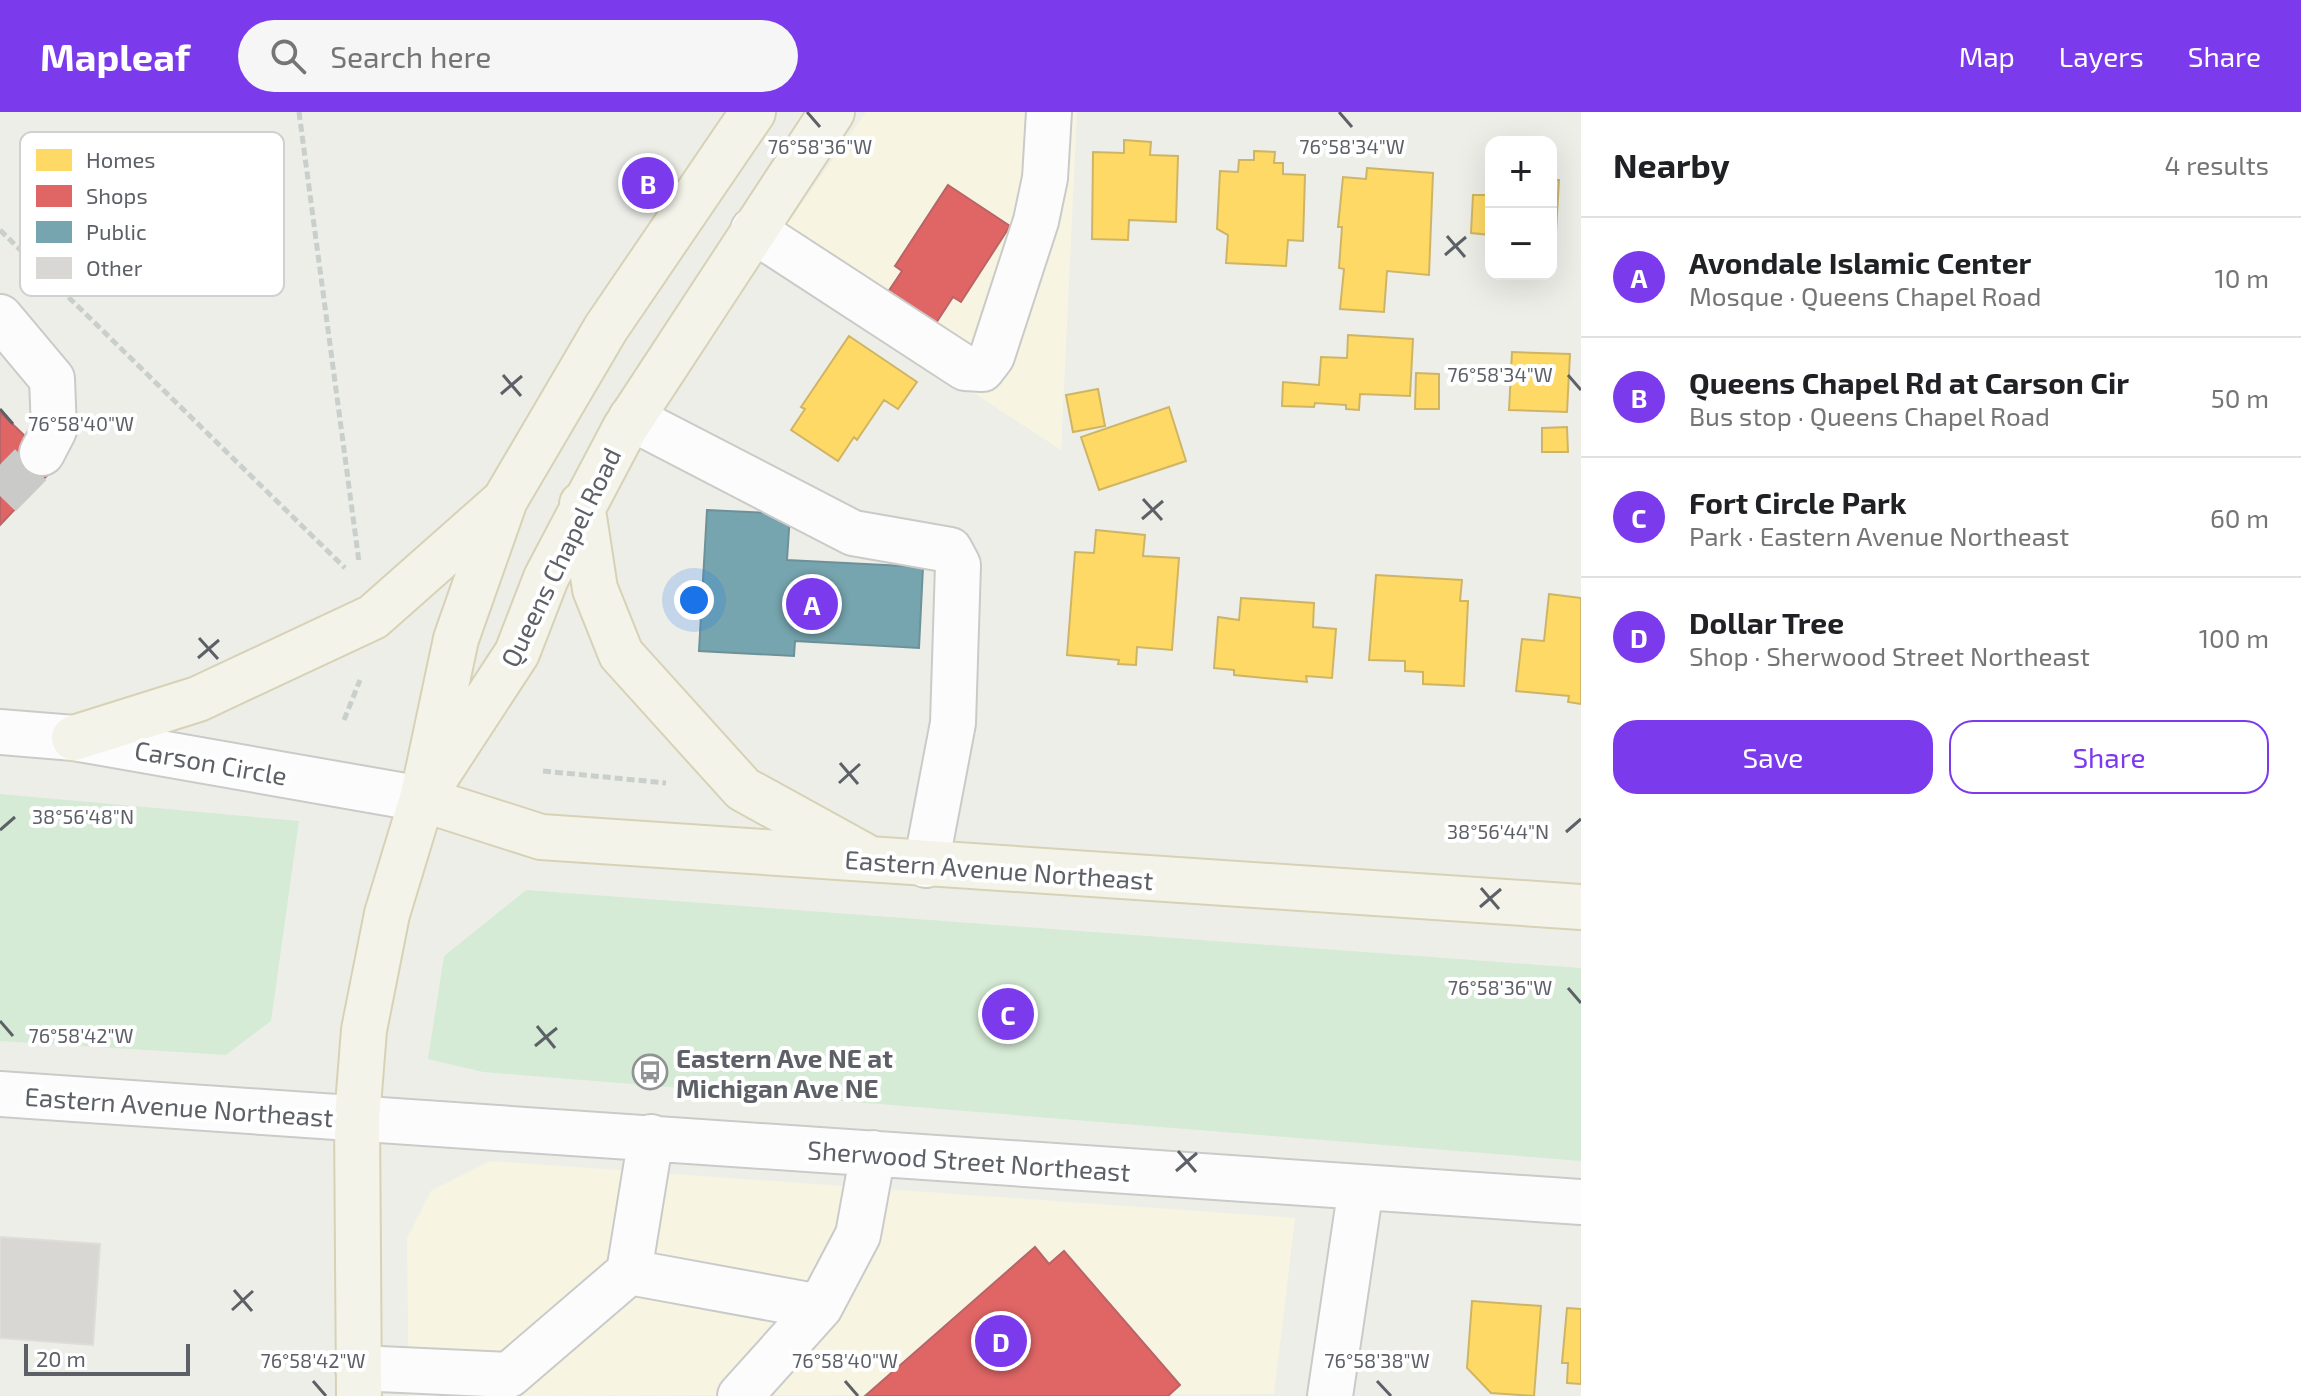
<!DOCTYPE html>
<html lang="en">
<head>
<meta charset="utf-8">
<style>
	body { margin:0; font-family:"Exo 2",sans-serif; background:#f6f6f6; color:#202124 }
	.controls { position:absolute; right:24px; top:24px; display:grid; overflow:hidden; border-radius:16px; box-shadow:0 8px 32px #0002 }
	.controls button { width:72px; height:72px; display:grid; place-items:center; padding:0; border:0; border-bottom:2px solid #e0e0e0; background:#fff; color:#202124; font:40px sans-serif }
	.scale { position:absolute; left:24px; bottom:20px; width:166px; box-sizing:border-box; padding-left:8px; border:4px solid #5d6167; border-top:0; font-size:22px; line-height:28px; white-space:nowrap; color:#5d6167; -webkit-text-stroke:6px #fff; paint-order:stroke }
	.you { position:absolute; left:694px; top:488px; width:28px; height:28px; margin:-20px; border:6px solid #fff; border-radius:50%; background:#1a73e8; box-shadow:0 0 0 12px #1a73e833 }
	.badge { display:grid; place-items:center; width:52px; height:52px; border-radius:50%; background:#7c3aed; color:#fff; font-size:26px; font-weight:700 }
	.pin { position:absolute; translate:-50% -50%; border:4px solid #fff; box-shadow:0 2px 8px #0006 }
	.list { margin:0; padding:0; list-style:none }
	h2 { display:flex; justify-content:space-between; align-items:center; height:104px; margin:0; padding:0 32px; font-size:34px }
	h2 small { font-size:26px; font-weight:400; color:#757577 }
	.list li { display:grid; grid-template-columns:52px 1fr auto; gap:24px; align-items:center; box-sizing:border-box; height:120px; padding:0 32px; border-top:2px solid #e0e0e0 }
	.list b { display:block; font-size:30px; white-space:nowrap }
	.list p { margin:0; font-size:26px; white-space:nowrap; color:#757577 }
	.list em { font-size:26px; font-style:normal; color:#757577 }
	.actions { display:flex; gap:16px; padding:24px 32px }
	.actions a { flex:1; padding:18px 0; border:2px solid #7c3aed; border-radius:24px; text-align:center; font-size:28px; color:#7c3aed }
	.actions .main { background:#7c3aed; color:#fff }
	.icon { flex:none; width:44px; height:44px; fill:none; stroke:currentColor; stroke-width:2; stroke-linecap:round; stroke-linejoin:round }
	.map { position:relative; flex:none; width:1581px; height:1284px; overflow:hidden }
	header { display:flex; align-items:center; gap:48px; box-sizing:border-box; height:112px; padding:0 40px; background:#7c3aed; color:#fff }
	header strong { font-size:38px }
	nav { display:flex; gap:44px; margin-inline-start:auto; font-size:28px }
	.search { width:560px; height:72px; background:#f6f6f6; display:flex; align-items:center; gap:20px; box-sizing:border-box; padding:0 28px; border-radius:44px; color:#757577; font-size:30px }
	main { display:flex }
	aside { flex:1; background:#fff }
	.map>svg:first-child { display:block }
	.commercial { fill:#f7f5e2 }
	.green { fill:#d5ebd5 }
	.homes { fill:#ffd966; stroke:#ceb566; stroke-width:2 }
	.shops { fill:#e06666; stroke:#b96466; stroke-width:2 }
	.public { fill:#76a5af; stroke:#6e9199; stroke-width:2 }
	.building { fill:#d8d7d3; stroke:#deddd8; stroke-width:2 }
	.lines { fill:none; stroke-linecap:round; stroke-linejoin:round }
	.minor-tunnel { stroke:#cacbc8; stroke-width:44; stroke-dasharray:44 22; stroke-linecap:butt }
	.minor-casing { stroke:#cacbc9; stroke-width:48 }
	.major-casing { stroke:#d7d2b5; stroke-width:48 }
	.path { stroke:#c9cfcb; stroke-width:5; stroke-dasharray:8 4; stroke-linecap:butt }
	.minor { stroke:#fcfcfc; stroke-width:44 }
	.major { stroke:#f3f3e9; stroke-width:44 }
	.ticks { fill:none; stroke:#5d6167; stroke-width:3 }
	.labels { text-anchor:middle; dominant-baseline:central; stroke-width:8; stroke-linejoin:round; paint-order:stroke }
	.street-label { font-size:26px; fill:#5d6167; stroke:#fff }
	.poi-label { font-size:26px; font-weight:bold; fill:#5d6167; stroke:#fff; text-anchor:start }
	.key { fill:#fff; stroke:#ced0d1; stroke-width:2 }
	.key-label { font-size:22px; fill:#5d6167 }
	.ticks-label { font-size:20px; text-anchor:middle; fill:#5d6167; stroke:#fff; stroke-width:8; stroke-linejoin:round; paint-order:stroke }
</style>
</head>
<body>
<header>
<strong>Mapleaf</strong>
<div class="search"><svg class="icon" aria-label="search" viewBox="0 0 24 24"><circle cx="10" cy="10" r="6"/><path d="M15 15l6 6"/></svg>Search here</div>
<nav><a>Map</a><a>Layers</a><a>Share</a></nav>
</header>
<main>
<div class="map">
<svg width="1581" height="1284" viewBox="0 0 1581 1284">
	<rect width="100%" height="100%" fill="#eeeee9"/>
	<path class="commercial" d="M866,0h211l-16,338 -296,-194z
		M490,1049l805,57 -21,176 -865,2 -2,-157 24,-48z"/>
	<path class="green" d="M0,682l299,27 -28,200 -45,34 -226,-14z
		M526,778l1055,78v193l-1098,-89 -55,-13 16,-103z"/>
	<path class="homes" d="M1124,28l27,2 -1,13 28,1 -2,66 -47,-2 -1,20 -36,-1 1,-87 31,1z
		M1254,39l21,1 -1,11h9v11l22,1 -2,66 -15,-1 -2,26 -60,-3 2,-28 -11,-6 3,-58 18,1 1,-12h15z
		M1367,56l66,5 -4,102 -42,-4 -3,41 -44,-3 4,-40 -5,-1 3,-41h-4l5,-50 23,2z
		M1551,68h8l-4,69h-4z
		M1473,83h18v51l-1,-11 -19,-2z
		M1348,223l65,4 -3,57 -50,-2 -1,16 -13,-1v-4l-31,-2 -1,4 -32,-1 1,-24 36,3 2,-28 26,1z
		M849,224l68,46 -19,27 -14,-9 -27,40 -3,-3 -16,24 -47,-31 14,-21 -4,-2z
		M1512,240l58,2 -3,58 -58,-2z
		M1416,261l23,1v35h-24z
		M1098,277l7,37 -32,6 -7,-37z
		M1169,295l17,54 -87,29 -18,-53z
		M1567,315l1,25h-26v-24z
		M1096,418l49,5 -2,21 36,2 -7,92 -35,-3 -1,18 -18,-1 1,-4 -52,-5 8,-103 19,1z
		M1376,463l86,5 -2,21h8l-4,85 -41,-2v-12l-18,-1v-10l-36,-1z
		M1549,482l32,4v106l-13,-2 1,-6 -53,-5 6,-52 22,2z
		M1241,486l73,5 -1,24 23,2 -4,49 -26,-2 1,6 -73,-7v-5l-20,-2 4,-51 21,3z
		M1472,1189l69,5 -7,90 -43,-3 -24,-25z
		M1567,1196l14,1v75l-14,-1 1,-20h-6z"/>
	<path class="shops" d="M948,73l62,41 -49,76 -8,-5 -19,29 -48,-31 16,-24 -7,-5z
		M0,300l56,54 -56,59z
		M1035,1135l14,17 15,-13 116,134 -12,11h-303z"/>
	<path class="public" d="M707,398l83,4 -3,46 136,7 -4,81 -124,-7 -1,15 -95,-5z"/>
	<path class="building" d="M0,1125l100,7 -7,101 -93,-7z"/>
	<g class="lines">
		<path class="minor-tunnel" d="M0,384l42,-43"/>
		<g class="minor-casing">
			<path id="minor" d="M753,118l212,138 17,1 10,-13 44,-135 9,-43 4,-66
				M0,205l52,62 2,51 -12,23
				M631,306l222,115 97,17 8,15 -5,158 -27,142
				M0,620l74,6 348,61
				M0,982l1581,108
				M629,1160l191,35
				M358,1256l151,7 120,-103 22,-135
				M740,1284l80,-89 38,-72 15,-82
				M1330,1284l31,-209"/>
		</g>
		<g class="major-casing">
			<path id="major" d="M582,392l13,85 26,65 122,135 120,66
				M74,626l124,-39 175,-82 130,-115
				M436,665l81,-124 29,-75 79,-150 207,-316
				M422,687l119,38 1040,70
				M359,1284l-2,-278 7,-88 23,-116 35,-115 34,-160 49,-139 101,-172 147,-216"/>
		</g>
		<path class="path" d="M299,0l60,450
			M0,118l345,338
			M344,608l16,-40
			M543,659l123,12"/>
		<use href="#minor" class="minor"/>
		<use href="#major" class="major"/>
	</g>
	<path class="ticks" d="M807,0l13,15M1339,0l13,15M1447,124l18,21M1445,143l21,-18M503,263l18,21M1568,263l13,15M501,282l21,-18M0,297l13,15M1143,387l19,21M1142,407l21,-18M199,526l19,21M198,546l21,-18M840,651l18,21M839,671l21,-19M0,718l15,-13M1566,720l15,-13M1481,776l18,21M1480,795l21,-18M1568,876l13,15M0,909l13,15M537,914l18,22M535,934l22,-18M1178,1039l18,21M1176,1059l21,-18M234,1178l18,21M232,1198l21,-19M313,1269l13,15M845,1269l13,15M1377,1269l14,15"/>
	<defs>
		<g id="bus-ring" transform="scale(1.8)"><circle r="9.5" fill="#fff" stroke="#909294" stroke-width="1.5"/><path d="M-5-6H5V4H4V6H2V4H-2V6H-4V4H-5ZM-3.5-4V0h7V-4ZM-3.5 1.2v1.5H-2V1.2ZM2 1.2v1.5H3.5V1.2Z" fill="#909294"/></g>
	</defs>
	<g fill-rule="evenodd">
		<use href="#bus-ring" x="650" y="960"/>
	</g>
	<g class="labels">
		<g class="street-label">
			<text transform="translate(560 445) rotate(-64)">Queens Chapel Road</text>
			<text transform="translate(211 650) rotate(10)">Carson Circle</text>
			<text transform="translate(999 757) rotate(4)">Eastern Avenue Northeast</text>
			<text transform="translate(179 994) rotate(4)">Eastern Avenue Northeast</text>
			<text transform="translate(969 1048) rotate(4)">Sherwood Street Northeast</text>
		</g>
		<g class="poi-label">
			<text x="676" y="945">Eastern Ave NE at<tspan x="676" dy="30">Michigan Ave NE</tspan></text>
		</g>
	</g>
	<rect x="20" y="20" width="264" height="164" rx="12" class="key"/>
	<rect x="36" y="37" width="36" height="22" fill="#ffd966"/>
	<rect x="36" y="73" width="36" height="22" fill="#e06666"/>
	<rect x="36" y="109" width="36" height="22" fill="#76a5af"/>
	<rect x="36" y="145" width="36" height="22" fill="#d8d7d3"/>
	<g class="key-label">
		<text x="86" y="56">Homes</text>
		<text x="86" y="92">Shops</text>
		<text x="86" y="128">Public</text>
		<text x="86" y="164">Other</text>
	</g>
	<g class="ticks-label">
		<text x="820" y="42">76°58'36"W</text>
		<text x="1352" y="42">76°58'34"W</text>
		<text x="1500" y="270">76°58'34"W</text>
		<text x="81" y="319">76°58'40"W</text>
		<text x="83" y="712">38°56'48"N</text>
		<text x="1498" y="727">38°56'44"N</text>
		<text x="1500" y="883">76°58'36"W</text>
		<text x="81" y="931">76°58'42"W</text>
		<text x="313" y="1256">76°58'42"W</text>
		<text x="845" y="1256">76°58'40"W</text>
		<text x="1377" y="1256">76°58'38"W</text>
	</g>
</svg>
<div class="controls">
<button>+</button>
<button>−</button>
</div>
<div class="scale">20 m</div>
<div class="you"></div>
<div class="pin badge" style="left:812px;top:492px">A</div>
<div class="pin badge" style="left:648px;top:71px">B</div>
<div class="pin badge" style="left:1008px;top:902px">C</div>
<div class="pin badge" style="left:1001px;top:1229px">D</div>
</div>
<aside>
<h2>Nearby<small>4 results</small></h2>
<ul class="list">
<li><span class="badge">A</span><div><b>Avondale Islamic Center</b><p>Mosque · Queens Chapel Road</p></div><em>10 m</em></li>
<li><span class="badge">B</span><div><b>Queens Chapel Rd at Carson Cir</b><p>Bus stop · Queens Chapel Road</p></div><em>50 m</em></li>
<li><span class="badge">C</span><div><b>Fort Circle Park</b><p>Park · Eastern Avenue Northeast</p></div><em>60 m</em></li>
<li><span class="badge">D</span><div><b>Dollar Tree</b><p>Shop · Sherwood Street Northeast</p></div><em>100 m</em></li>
</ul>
<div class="actions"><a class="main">Save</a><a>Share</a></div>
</aside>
</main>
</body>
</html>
